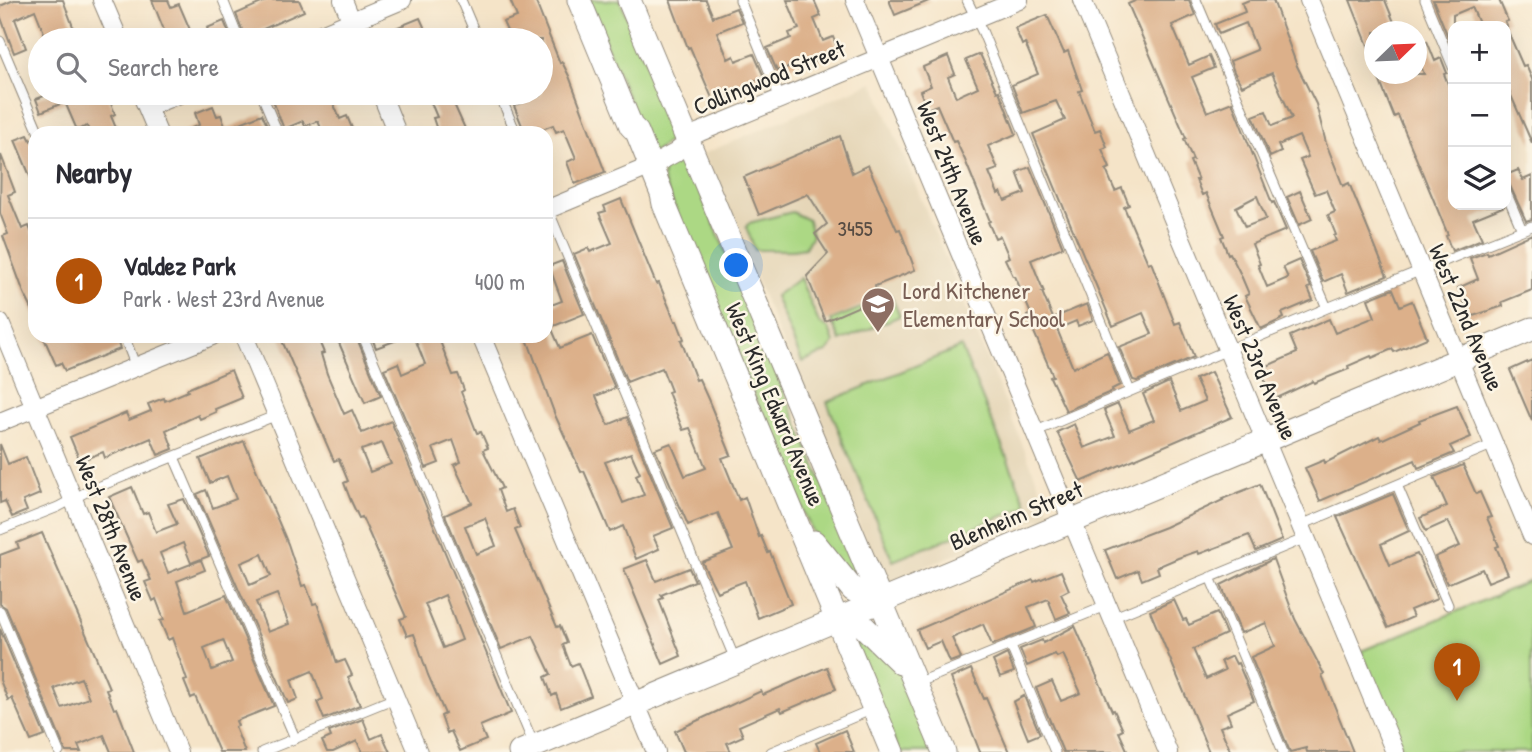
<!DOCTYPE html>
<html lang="en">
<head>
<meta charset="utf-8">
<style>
	body { margin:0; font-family:"Patrick Hand",sans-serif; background:#f7f7f7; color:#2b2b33 }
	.controls { position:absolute; right:21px; top:21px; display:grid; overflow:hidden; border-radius:14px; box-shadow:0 7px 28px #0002 }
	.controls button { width:63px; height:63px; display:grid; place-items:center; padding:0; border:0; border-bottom:2px solid #e1e1e2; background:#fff; color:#2b2b33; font:35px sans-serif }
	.compass { position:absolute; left:1364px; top:21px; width:63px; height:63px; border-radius:50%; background:#fff; box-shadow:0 7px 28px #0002; rotate:67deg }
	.you { position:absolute; left:737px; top:266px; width:24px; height:24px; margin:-18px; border:5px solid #fff; border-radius:50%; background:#1a73e8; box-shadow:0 0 0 10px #1a73e833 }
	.badge { display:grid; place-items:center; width:46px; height:46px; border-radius:50%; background:#b45309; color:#fff; font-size:23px; font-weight:700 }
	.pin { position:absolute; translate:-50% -58px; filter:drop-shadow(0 2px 4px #0008) }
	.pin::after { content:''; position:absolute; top:37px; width:24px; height:21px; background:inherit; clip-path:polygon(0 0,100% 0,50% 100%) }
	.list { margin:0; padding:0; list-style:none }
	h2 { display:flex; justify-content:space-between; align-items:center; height:91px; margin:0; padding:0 28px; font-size:30px }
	h2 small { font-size:23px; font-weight:400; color:#7c7c81 }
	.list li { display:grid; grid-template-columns:46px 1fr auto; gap:21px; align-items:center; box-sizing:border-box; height:126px; padding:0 28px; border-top:2px solid #e1e1e2 }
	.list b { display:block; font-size:26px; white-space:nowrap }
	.list p { margin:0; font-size:23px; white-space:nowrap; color:#7c7c81 }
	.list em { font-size:23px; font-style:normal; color:#7c7c81 }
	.icon { flex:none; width:38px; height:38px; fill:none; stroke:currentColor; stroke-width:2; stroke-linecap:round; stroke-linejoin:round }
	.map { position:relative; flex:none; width:1532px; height:752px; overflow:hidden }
	.search { position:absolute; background:#fff; box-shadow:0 7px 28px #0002; left:28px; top:28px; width:525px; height:77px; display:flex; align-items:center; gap:18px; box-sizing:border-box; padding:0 24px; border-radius:38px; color:#7c7c81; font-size:26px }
	.panel { position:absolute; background:#fff; box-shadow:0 7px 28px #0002; left:28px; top:126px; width:525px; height:217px; border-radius:21px }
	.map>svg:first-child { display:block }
	.built { fill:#e5d6b7 }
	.green { fill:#acd884; stroke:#6c8258; stroke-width:2 }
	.building { fill:#dcb08a; fill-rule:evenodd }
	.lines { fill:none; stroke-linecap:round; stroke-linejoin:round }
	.lane-casing { stroke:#90887a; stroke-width:11 }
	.street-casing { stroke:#90887a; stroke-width:20 }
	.secondary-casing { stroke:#90887a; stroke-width:25 }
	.lane { stroke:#fff; stroke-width:9 }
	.street { stroke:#fff; stroke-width:18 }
	.secondary { stroke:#fff; stroke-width:23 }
	.labels { text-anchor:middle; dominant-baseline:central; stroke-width:5; stroke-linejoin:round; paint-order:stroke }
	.number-label { font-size:21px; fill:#574c43 }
	.street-label { font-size:24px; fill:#2b2b2b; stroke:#fcf5e5 }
	.education-label { font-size:24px; fill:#785e54; stroke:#fcf5e5; text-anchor:start }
</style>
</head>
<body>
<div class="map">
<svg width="1532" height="752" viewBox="0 0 1532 752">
	<rect width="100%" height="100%" fill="#fcf5e5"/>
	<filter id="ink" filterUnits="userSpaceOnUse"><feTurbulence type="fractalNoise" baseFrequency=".0143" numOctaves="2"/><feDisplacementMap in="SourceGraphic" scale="14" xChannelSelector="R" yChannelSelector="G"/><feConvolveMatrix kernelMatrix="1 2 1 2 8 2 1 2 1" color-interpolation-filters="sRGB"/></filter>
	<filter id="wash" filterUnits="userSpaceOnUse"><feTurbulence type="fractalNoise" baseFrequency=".00686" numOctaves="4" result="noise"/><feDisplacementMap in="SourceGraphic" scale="28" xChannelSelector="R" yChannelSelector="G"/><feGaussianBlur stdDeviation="1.57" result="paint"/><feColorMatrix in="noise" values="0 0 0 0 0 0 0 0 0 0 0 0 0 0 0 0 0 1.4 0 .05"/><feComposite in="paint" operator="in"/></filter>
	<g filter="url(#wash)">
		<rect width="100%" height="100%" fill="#f5e4c8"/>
		<path class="built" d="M873,82l178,432 -164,69 -4,-2 -180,-427z"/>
		<path class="green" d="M588,0h32l57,135 -26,20z
			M684,152l179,428 -8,6 -39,-45 -153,-360v-17z
			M792,212l16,8 4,15 -7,13 -12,2h-38l-9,-23 3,-4z
			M800,278l19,45 10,6 5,14 -7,9 -25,10 -27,-66z
			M891,296l9,20 -60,25 -9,-21z
			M961,347l66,159 -134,55 -66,-159z
			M1530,581l2,171h-128l-43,-101z
			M861,629l37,37 37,86h-36l-49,-118z"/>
		<g id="blocks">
			<path class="building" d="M14,0h49l15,40h-31l-12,-30 -20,9 11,29 -12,5 -14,-38v-9z
				M152,0h16l3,7 8,-3 12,28 -4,1 3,7h-22z
				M268,0h31l5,11 -59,26 -9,-23z
				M510,0h25l25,63 2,-1 7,14 36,96 -30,12 -8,-22 9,-4 -12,-29 -8,3 -3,-7 -21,8h-7l-11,-27 27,-11v-55h-30l-8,-18 14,-5z
				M670,0h36l7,17 23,-9 6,14 -25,10 11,27 6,-3 2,5 18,-7 10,23 -18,7 3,7 -34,14 -25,-58 -2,1z
				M787,0h27l7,16 -7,3 9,22 10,-4 6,15 -29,12 -1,-4 -32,11 -10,-23 24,-10 -2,-5 10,-4z
				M889,0h42l-36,15z
				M1137,0h52l6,15 -23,10 17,40 20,-9 5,12 -22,9 15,35 25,-10 36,91 4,10 2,-1 12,28 -34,14 8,20 -2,1 9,22 21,-9 -5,-11 16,-7 12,27 -3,1 5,12 -31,13 2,5 -23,11 -16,-33 4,-2 -9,-21 -10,-20 -2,1 -7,-17 3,-1 -18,-43 -4,2 -6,-15h2l-8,-19 3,-1 -9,-21 2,-1 -58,-134zM1257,196l9,23 -21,8 -9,-20z
				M1249,0h24l24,66 19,38 10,39 17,43 6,-3 38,93 -39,16 -7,-18 -18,8 -13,-31 26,-10 -2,-5 2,-1 -8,-20 7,-3 -9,-22 -11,4 -15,-34 8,-3 -9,-21 -21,9 3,7 -11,5 -17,-41 13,-5 6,15 20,-8 -20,-45 -30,13 -8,-14 -4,-11 27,-11 -11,-27 -27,11 -4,-10 30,-12 -3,-9z
				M1350,0h35l13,32h-23v31z
				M1433,0h66l9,21 -3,1 2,4h-27l-8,-19 -19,8v34z
				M1047,15l17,38 4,-2 14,39 -3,1 16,40 5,-2 7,18 -5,2 8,19 -4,2 9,21 7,-3 7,17 -5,2 24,56 3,-1 24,62 5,-2 14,35 -57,24 -4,-1 -14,-33 33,-13 -9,-21 -30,13 -80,-192 32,-14 -9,-19 -33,12 -11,-28 26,-11 -13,-31 -3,2 -7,-17z
				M420,18l10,22h-32l-5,-11z
				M224,21l8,19h-20l-5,-12z
				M1506,27l17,39 3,-1 6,14v64l-23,-52 -3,2z
				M1427,41l8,20 6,-3 6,15 -3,1 9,22v109l52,1 -32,13 9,20 -30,12 -6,-15 2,-1 -16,-39 -34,-81 -4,2 -17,-43h47l-7,-18v-10z
				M980,54l17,38 2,-1 17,43 -28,12 10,23 -9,3 9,22 3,-2 4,9 20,-8 -8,-21 13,-5 33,80 -32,13 13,32h-2l11,26 34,-14 6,16 -15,6 -2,-5 -19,8 16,39 34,-16 13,33 -8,4 1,2 -47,20 -16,-34 3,-1 -26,-60 4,-2 -16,-38h-2l-8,-17 4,-2 -9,-21 -5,2 -7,-16 2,-1 -25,-61 -9,-19 -3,1 -16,-37 -10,4 -7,-18 11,-5 -8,-19 25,-11 7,18 -7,3 8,20 22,-10 -12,-27z
				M52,93h55l8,21 -4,2 7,17h-28l-3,-7 -10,4 -12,-28 -24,10 -5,-13z
				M270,93h59l11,26 7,-3 7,17h-31l-5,-12 -13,5 -2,-5 -19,8z
				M427,93h22l18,40h-29l-5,-15 4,-1z
				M213,106l4,10 4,-1 5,14 36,-15 8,18 -90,1 19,-8 -4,-12z
				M28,135l3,6 4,-2v49l-20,-48z
				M840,136l12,37 16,-8 29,65 3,-1 15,41 -40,16 3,12 -53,23 -18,-45 21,-22 -13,-20 12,-10 -19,-30 -49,21 -15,-38z
				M1,155l14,37 -7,3 14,34 7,-3 6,14v75l-11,-22 -21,-57 5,-2 -8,-21z
				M1518,170l5,10 9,-4v43l-6,2 -20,-44v-2z
				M1300,191l12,28 -13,6 -12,-28z
				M621,199l35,85 3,-1 16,38h2l7,18 -3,1 15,40 3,-1 9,20 23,56 -9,3 17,42 6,-3 14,40 2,-1 7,17 2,-1 21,52 -33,14 -13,-37 -28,11 -15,-30 31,-12 -15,-37 -30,12 -33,-76 16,-6 14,33 21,-8 -16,-40 -7,2 -15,-38 3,-1 -9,-23 -35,14 -53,-128 14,-6 2,4 22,-9 -13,-30 7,-2 -2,-5z
				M1532,234v56l-30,12 1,4 -33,11 -12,-29 20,-9 -8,-21 17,-6 1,2z
				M562,261l22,53 -33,13 9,21 32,-13 23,53 -19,8 12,29 19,-8 46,111 -20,8 6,13 -23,10 -13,-33 -13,6 -26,-61 -3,1 -26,-57 -29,-79h20v-29l16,-6 -13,-35zM631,453l9,20 -4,2 8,20 -21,8 -18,-41z
				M1393,289l7,17 12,-5 15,37 -33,14 -2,-3 -20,9 -1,-2 -23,10 1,3 -35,14 -1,-2 -40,19 -13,-31 37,-16 -7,-17 39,-17 6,14 40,-16 -7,-18z
				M43,336h37l3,6 14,-6h18l5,13 -55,22 -4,-8 -5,2z
				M280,336h37l7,17 -3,1 6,20 17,40 8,-4 10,23 29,-12 120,292 -31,13 6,14 -26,11 -9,-20 -4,2 -6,-17 4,-2 -17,-39 -14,-41 -7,2 -7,-17 6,-2 -44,-100 -3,1 -8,-17 -7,-18 4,-2 -9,-22 -5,2zM382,443l9,21 -21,8 -9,-22zM445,595l17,45 -19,8 -18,-44z
				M336,336h20l25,60 -16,7z
				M371,336h34v1l-29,11z
				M414,336h24l15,39 5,-1 6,16 -3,2 16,41 4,-1 7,16 -5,2 19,38 -4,2 8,22 7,-3 7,19 -5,2 42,97 3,-1 7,17 -4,2 8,21 7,-3 13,33 -30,12 -5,-14 -4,2 -7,-19 6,-3 -18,-38 -32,13 -56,-134 27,-12 -18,-38 7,-3 -8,-22 -20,8 6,15 -13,5 -42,-99 14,-6 4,11 23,-10zM485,518l11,28 -20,8 -11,-28z
				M1532,360v61l-22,-51z
				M231,370l11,28 -27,11 1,3 -16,7 -2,-4 -32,15 7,19 -15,6 -7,-17 -46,20 -2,-6 -23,9 -10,-24 56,-24 3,7 22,-9 -3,-7 16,-6 1,3 23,-10 -1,-2z
				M1211,372l21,45 -151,65 -24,-50 17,-8 10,24 31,-12 -11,-26 14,-6 11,26 25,-10 -11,-26 26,-12 12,29 24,-10 -10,-22z
				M1457,406l14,31 -21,9 4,7 -36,15 -3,-8 -95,41 -15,-33 19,-8 1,3 54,-27 2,4 39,-18 -1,-2z
				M244,441l44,103 14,42 4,-1 7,19 4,-1 20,60 8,-3 7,15 -4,2 12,28 -36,14 -7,-17 6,-3 -11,-28 -21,9 7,19 -10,4 -91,-209 9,-4 7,18 23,-9 -9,-23 -17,7 -10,-24zM262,554l9,22 -21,9 -9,-22zM277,594l12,30 -21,8 -12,-30z
				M0,444l8,20 18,-7 14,37 -17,7 4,10 -15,6 -7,-16 -5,2z
				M1463,465l13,29 4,-2 11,25 -4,1 12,28 -3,1 12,27 -20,8 -6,-13 -35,15 -12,-27 25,-11 -12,-25 -22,10 -6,-13 27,-12 -13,-29z
				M1260,484l22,56 -26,11 -7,-16 -50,19 -1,-3 -20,7 -21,9 2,6 -17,7 -4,-10 -21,9 -12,-29 60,-23 58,-27 -1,-1z
				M132,487l11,27 5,-2 8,20 21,-8 -9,-20 16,-5 25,57 -18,7 -8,-20 -23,10 8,20 33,-13 4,10 -28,11 10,30 39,-16 48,111 -38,15 2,5 -3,1 10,25h-26l-24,-56 -4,2 -7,-17 3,-1 -7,-20 -8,-22 -4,2 -8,-19 4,-1 -8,-21 -3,2 -8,-19 6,-2 -9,-20 -4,2 -29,-65zM223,640l9,22 -20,8 -8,-22z
				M1393,494l16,37 -28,13 9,21 27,-11 20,45 -27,11 3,7 -25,11 -51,-111z
				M42,533l51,117 16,38 -3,1 8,20 3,-1 17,44h-23l-7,-17 -26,10 3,7h-15l-60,-144 -6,-4v-49l19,-7 -2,-5zM81,678l8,20 -27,10 -8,-20z
				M1273,559l22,60 29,55 -2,1 31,77h-46l-1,-4 -16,4 -39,-95 24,-11 -9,-23 -25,10 -20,-48z
				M647,560l9,21 33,-13 6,13 -34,14 2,3 -4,2 22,56 -18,8 -39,-95z
				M1061,571l8,19 -8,4 9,19 -14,6 -8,-20 -20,8 8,20 -44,18 -9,-21 -31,14 9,20 -11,4 -9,-21 -16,7 -8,-18 116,-50 1,2z
				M1174,600l9,20 3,-1 3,6 28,-12 9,21 -33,15 13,30 19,-9 -4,-9 11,-5 4,8 2,-1 16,38 -27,12 4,10 -11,4 11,25h-22l-59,-141z
				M1075,626l37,85 2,-1 9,20 -4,2 9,20h-65l-10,-24 -17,-40 16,-7 9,20 20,-8 -18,-39 -6,3 -2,-3 -28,12 -7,-17 22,-9 1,3z
				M0,629l45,107 -14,5 -19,-43 -4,2 -8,-20z
				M1007,654l7,18 -14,5 -7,-16z
				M827,667l9,22 -54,23 -2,-4 -41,18 4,10 -16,7 4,9h-47l-9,-21 86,-40 2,4z
				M971,669l13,30 2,-1 23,54h-29l-29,-74z
				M1024,696l16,38 -12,5 -15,-37z
				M363,719l8,20 11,-5 8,18h-28l-5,-11 -24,11h-6l-5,-11 9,-4 -2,-5z
				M845,730l9,22h-34l-4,-9z"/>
		</g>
	</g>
	<g filter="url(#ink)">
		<use href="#blocks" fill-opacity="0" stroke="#90887a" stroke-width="2"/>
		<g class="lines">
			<g class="lane-casing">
				<path id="lane" d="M223,0l16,40
					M461,0l17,40
					M740,0l40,98
					M967,0l16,33 147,358
					M1196,0l131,308
					M1425,0l28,67
					M0,41l39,92
					M261,93l17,40
					M499,93l17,40
					M1506,192l16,38
					M547,207l189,455
					M124,336l12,31
					M363,336l171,409
					M1034,432l293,-124 205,-82
					M174,457l121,281
					M1397,485l51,120
					M1301,525l193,-81
					M0,530l58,-23 30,-16 189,-76
					M1210,577l73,175
					M0,611l59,141
					M1112,618l194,-80
					M1010,644l45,108
					M917,683l189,-77
					M262,752l133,-54
					M771,752l102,-43"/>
			</g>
			<g class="street-casing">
				<path id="street" d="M102,0l17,40
					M343,0l16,40
					M855,0l313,752
					M1082,0l313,752
					M1309,0l223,536
					M307,40l95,-40
					M141,93l17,40
					M381,93l16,40
					M147,107l35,-14
					M546,210l105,-44 24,-13 7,-6 5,-9 13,-6 319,-132
					M0,323l178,429
					M244,336l174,416
					M481,336l175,416
					M0,422l212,-86"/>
			</g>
			<g class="secondary-casing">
				<path id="secondary" d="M579,0l52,126 6,6 25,62 2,10 228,548
					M629,0l315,752
					M814,542l39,48 28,10
					M837,619l25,6 39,38
					M520,752l1012,-423"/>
			</g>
			<use href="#lane" class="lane"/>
			<use href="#street" class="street"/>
			<use href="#secondary" class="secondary"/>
		</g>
	</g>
	<defs>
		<g id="school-pin" transform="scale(1.75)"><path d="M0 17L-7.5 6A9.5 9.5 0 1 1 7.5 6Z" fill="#8d6e63" stroke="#fcf5e5"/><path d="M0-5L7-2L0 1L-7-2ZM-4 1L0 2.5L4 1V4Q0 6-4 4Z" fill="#fff"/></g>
	</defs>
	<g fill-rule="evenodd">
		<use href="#school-pin" x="878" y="304"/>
	</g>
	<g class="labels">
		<g class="number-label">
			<text x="855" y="228">3455</text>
		</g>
		<g class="street-label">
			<text transform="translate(769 77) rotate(-22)">Collingwood Street</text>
			<text transform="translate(953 173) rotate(68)">West 24th Avenue</text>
			<text transform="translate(1467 317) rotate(67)">West 22nd Avenue</text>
			<text transform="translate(1261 367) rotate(67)">West 23rd Avenue</text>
			<text transform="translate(776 404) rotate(67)">West King Edward Avenue</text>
			<text transform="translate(1016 515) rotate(-23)">Blenheim Street</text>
			<text transform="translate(112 528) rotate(68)">West 28th Avenue</text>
		</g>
		<g class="education-label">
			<text x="903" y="290">Lord Kitchener<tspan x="903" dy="28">Elementary School</tspan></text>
		</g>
	</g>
</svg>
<div class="controls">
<button>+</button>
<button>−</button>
<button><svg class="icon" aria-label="layers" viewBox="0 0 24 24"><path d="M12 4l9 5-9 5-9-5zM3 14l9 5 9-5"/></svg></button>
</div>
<svg class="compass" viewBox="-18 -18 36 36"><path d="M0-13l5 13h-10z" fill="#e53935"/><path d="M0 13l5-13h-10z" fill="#7c7c81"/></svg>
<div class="you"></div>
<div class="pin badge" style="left:1457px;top:701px">1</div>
<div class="search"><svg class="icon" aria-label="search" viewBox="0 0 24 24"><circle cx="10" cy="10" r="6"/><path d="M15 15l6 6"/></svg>Search here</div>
<section class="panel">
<h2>Nearby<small></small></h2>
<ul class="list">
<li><span class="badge">1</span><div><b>Valdez Park</b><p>Park · West 23rd Avenue</p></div><em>400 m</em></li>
</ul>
</section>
</div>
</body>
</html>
